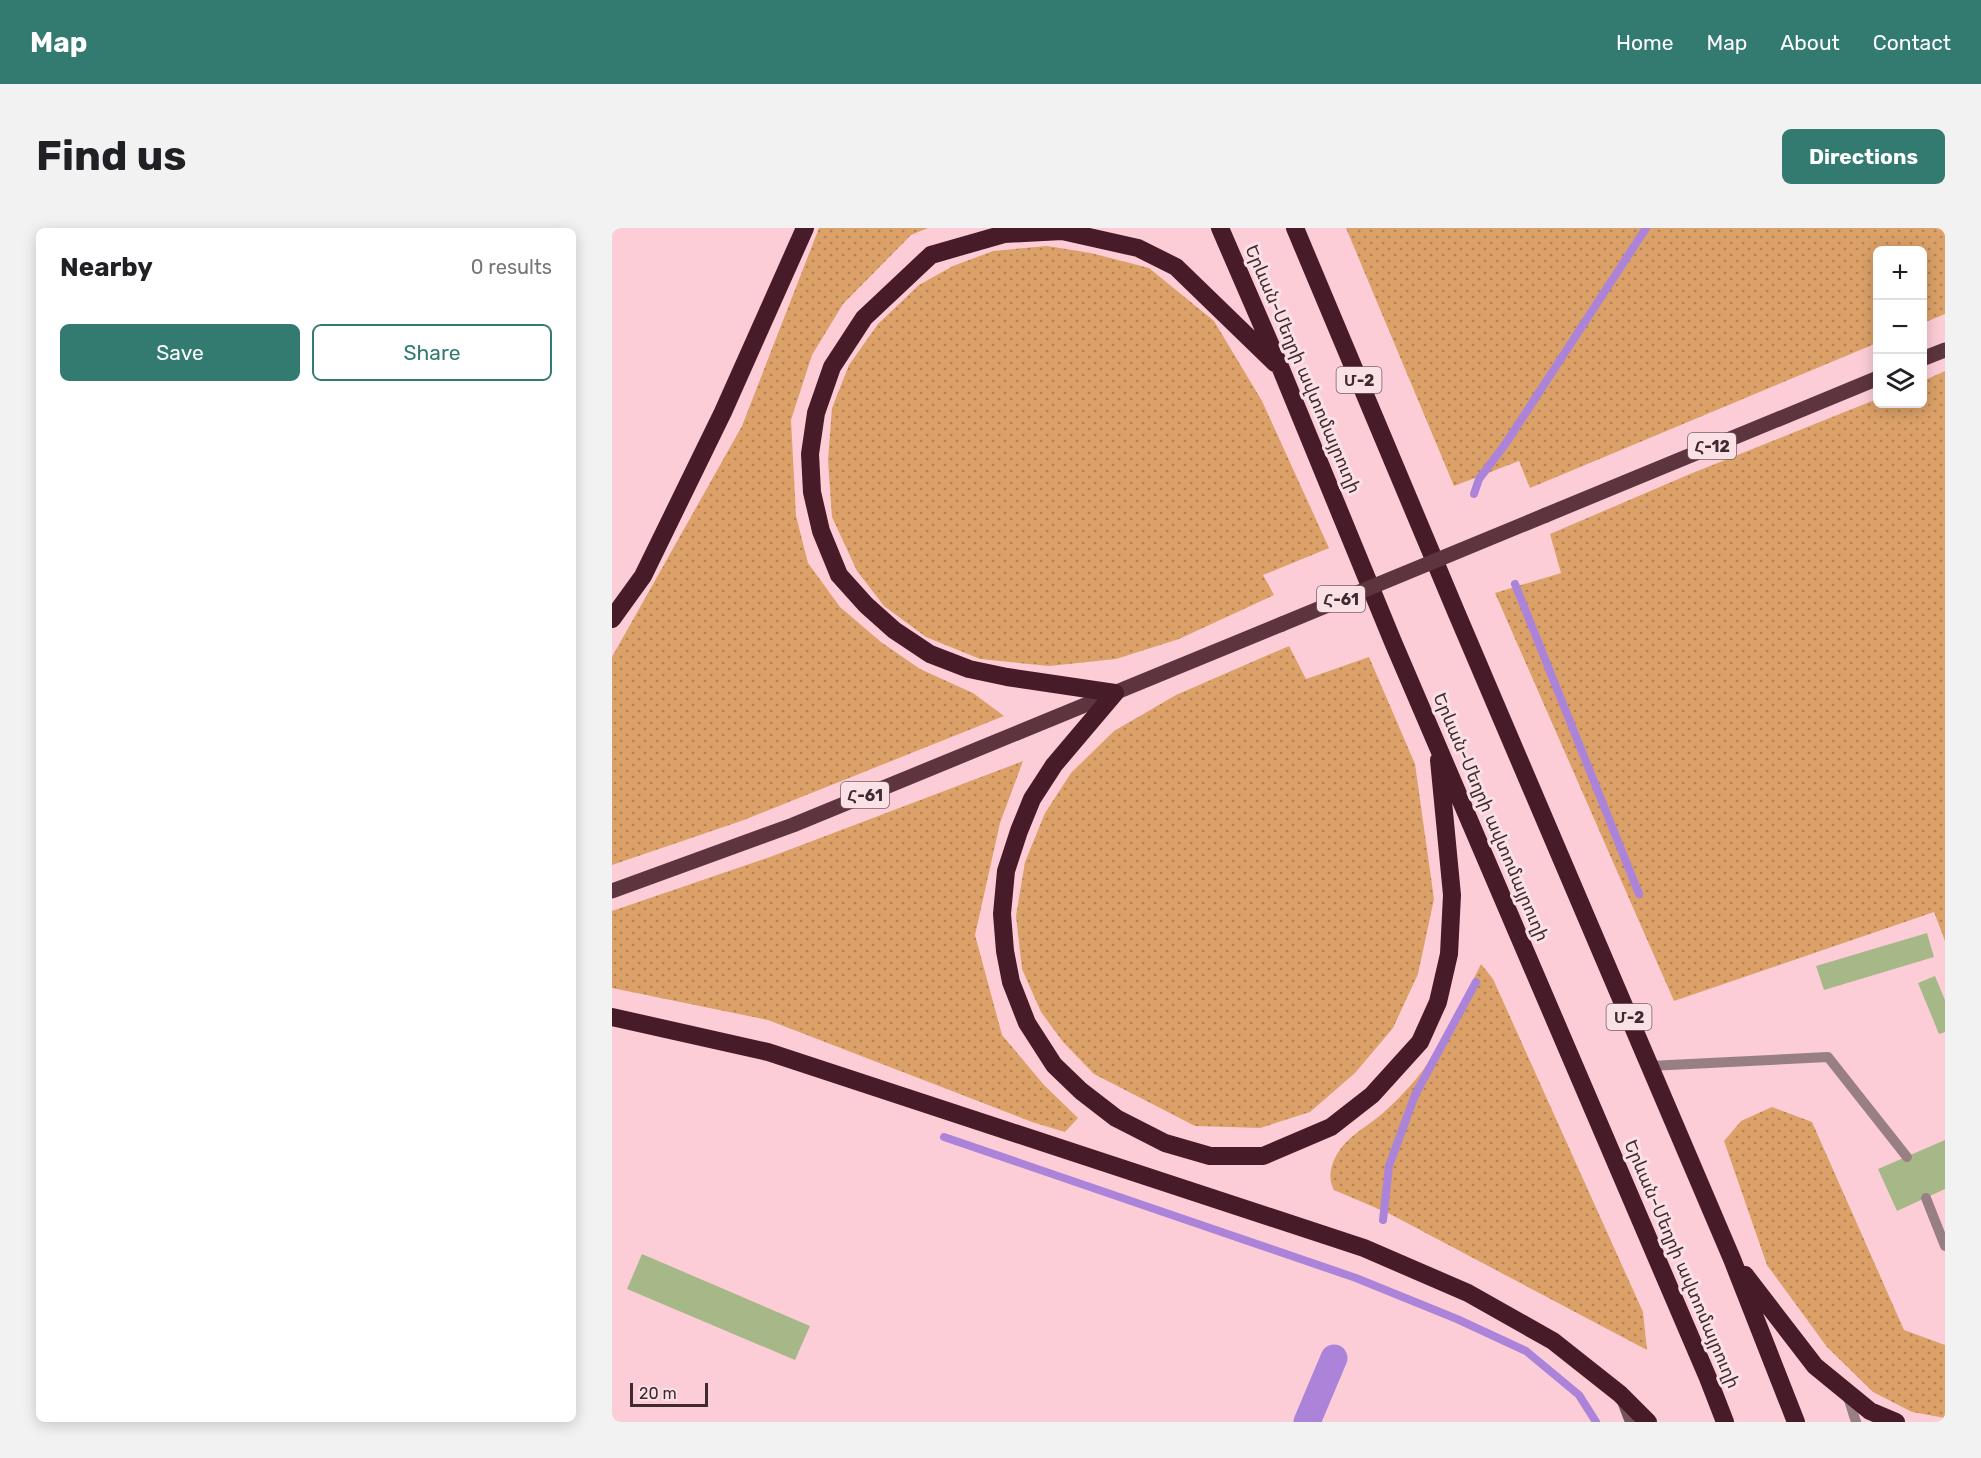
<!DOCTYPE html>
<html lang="en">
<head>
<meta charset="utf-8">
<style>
	body { margin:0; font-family:Rubik,"Noto Sans Armenian",sans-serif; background:#f2f2f2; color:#202124 }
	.controls { position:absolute; right:18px; top:18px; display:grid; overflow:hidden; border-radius:9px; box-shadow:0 3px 15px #0003 }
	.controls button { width:54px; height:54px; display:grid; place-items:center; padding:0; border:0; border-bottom:2px solid #e0e0e0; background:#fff; color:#202124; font:30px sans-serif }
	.scale { position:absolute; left:18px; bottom:15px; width:78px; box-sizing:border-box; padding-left:6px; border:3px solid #40292f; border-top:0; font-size:16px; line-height:21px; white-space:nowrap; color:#40292f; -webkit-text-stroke:4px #f9e1e6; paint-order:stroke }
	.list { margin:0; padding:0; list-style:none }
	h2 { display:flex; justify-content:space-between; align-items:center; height:78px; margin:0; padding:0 24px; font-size:26px }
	h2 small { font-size:20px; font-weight:400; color:#757577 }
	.actions { display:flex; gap:12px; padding:18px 24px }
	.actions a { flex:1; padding:14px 0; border:2px solid #337a71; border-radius:9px; text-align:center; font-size:21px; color:#337a71 }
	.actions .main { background:#337a71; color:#fff }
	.icon { flex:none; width:33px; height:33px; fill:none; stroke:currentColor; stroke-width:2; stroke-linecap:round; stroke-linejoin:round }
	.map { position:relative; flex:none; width:1333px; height:1194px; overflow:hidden; border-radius:9px }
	header { display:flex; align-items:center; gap:36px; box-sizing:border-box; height:84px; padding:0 30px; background:#337a71; color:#fff }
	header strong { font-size:28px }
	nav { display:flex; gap:33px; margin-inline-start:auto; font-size:21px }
	.intro { display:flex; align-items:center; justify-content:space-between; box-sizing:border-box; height:144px; padding:0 36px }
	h1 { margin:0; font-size:42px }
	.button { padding:15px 27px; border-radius:9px; background:#337a71; color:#fff; font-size:21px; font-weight:700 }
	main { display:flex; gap:36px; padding:0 36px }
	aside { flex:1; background:#fff; border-radius:9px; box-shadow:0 3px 15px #0003 }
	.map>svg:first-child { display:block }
	.grass { fill:url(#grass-dots) }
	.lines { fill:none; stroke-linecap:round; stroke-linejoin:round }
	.stream { stroke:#ab84da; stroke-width:8 }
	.canal { stroke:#ab84da; stroke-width:27 }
	.building { fill:#a6b888 }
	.lane { stroke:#987f84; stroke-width:10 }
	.secondary { stroke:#76545b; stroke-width:12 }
	.primary { stroke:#5d353f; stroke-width:15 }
	.highway { stroke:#471b27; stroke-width:18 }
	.primary-bridge { stroke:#5d353f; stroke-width:15 }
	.labels { text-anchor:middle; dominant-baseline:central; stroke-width:6; stroke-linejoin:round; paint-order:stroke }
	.shield { fill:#f9e1e6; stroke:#786066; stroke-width:1.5 }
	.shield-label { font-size:16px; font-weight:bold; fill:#40292f }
	.street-label { font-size:18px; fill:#40292f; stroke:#f9e1e6 }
</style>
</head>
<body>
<header>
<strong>Map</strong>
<nav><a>Home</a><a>Map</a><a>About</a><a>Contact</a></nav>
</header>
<div class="intro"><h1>Find us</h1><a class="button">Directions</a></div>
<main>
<aside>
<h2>Nearby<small>0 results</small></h2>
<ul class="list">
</ul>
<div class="actions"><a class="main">Save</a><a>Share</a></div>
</aside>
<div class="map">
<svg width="1333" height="1194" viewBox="0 0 1333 1194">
	<defs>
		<pattern id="grass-dots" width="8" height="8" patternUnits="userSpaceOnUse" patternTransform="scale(1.5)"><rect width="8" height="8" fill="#dba168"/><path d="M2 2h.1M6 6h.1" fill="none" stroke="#b38356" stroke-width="1.8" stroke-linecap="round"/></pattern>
	</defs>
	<rect width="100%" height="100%" fill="#fccdd6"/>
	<path class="grass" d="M207,0h109l-17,7 -68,69 -31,51 -21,65 5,96 12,47 32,44 41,35 39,27 53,24 31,23 -260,104 -132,45v-208l130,-231z
		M734,0h599v86l-22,9 -1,-73h-44l-1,93 -347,145 -11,-27 -65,25z
		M435,18l44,7 58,15 65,53 48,80 67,147 -66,27 11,20 -95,44 -63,20 -67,7 -69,-7 -54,-22 -42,-31 -27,-35 -25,-54 -4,-57 4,-52 17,-43 29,-41 41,-39 34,-19 40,-15z
		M1333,143v570l-11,-29 -260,89 -179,-408 66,-20 -11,-39 140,-60 187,-75 1,5h44l1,-23z
		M677,418l17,33 63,-22 46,107 19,135 -16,75 -25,54 -38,45 -45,39 -50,16 -65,-2 -101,-52 -31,-32 -22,-30 -19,-43 -6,-53 9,-54 20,-49 26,-40 43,-42 62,-36z
		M411,533l-23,62 -25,112 27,100 42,50 34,33 -13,14 -33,-10 -264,-102 -156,-32v-77l158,-54z
		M869,736l12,15 150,333 4,38 -259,-137 -54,-23c-6,-11 -4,-23 2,-34 11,-20 31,-29 47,-43 9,-8 18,-17 26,-26 31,-33 52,-83 72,-123z
		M1160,879l40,15 92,208 41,15v73l-33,-6 -39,-20 -46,-45 -60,-82 -43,-124 17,-20z"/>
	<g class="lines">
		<path class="stream" d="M862,266l5,-15 27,-36 140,-215
			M903,356l124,310
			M332,909l412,141 101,41 69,32 53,44 17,27
			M771,992l6,-54 26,-71 61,-113"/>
		<path class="canal" d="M695,1194l27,-64"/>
	</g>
	<path class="building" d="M1315,705l7,24 -110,33 -8,-24z
		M1323,748l10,24v32l-6,2 -21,-51z
		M1333,912v49l-48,22 -19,-42z
		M30,1026l168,72 -15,34 -168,-71z"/>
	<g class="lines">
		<path class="lane" d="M1038,838l178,-9 79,100
			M1314,970l19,48
			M1235,1166l9,28"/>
		<path class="secondary" d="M1011,1173l8,21"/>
		<path class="primary" d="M1310,131l23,-9
			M934,287l332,-137
			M0,663l181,-66 489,-201"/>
		<path class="highway" d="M608,0l61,141 112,273 315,736 17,44
			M683,0l162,386 275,645 64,163
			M0,391l31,-43 80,-164 82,-184
			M503,465l-61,72 -22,34 -13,32 -13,40 -4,43 3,37 6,31 16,41 27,42 27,26 35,27 49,25 45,13h53l68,-29 41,-32 48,-53 18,-40 11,-48 3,-59 -13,-135
			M503,465l-108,-16 -38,-8 -39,-15 -36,-24 -28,-25 -27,-30 -18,-44 -9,-39 -2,-38 6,-41 16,-46 32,-49 67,-63 73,-21 58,-3 76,17 38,19 99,96
			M0,789l156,35 596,196 104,45 85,48 67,53 28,28
			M1133,1047l70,91 55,45 26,11"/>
		<path class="primary-bridge" d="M670,396l264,-109"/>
	</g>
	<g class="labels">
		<g class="shield">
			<rect x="724.5" y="139" width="45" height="26" rx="4.5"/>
			<rect x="1076" y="205" width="48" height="26" rx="4.5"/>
			<rect x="705" y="358" width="48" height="26" rx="4.5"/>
			<rect x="229" y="554" width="48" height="26" rx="4.5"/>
			<rect x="994.5" y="776" width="45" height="26" rx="4.5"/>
		</g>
		<g class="shield-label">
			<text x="747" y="152">Մ-2</text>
			<text x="1100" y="218">Հ-12</text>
			<text x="729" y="371">Հ-61</text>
			<text x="253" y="567">Հ-61</text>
			<text x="1017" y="789">Մ-2</text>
		</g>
		<g class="street-label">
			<text transform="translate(691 141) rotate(67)">Երևան-Մեղրի ավտոմայրուղի</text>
			<text transform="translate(879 589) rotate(67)">Երևան-Մեղրի ավտոմայրուղի</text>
			<text transform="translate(1070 1036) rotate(67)">Երևան-Մեղրի ավտոմայրուղի</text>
		</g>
	</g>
</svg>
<div class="controls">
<button>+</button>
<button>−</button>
<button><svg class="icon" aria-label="layers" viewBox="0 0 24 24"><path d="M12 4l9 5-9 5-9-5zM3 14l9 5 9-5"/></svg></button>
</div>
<div class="scale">20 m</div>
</div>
</main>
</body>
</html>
